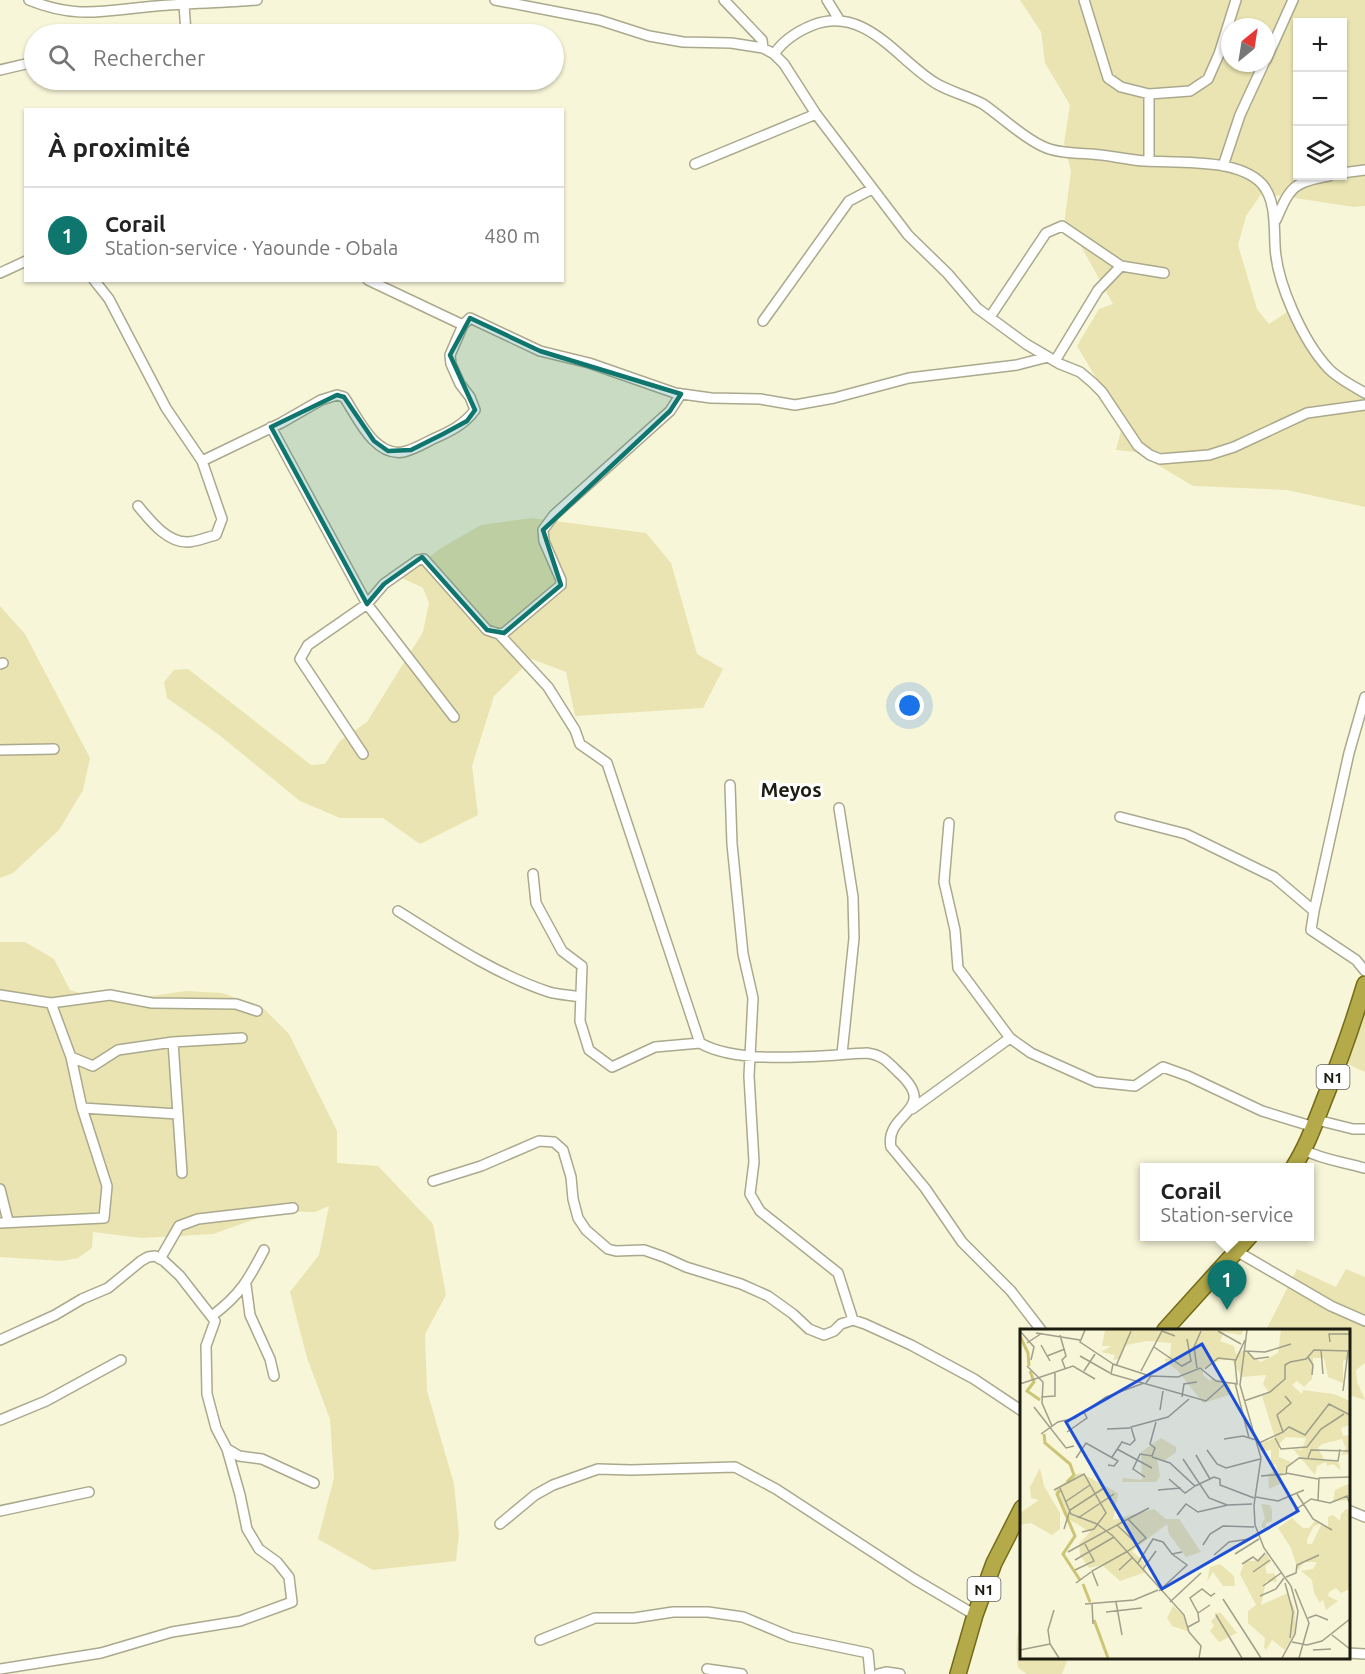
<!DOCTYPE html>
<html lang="fr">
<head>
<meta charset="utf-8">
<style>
	body { margin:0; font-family:Ubuntu,sans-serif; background:#f2f2f2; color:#222 }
	.controls { position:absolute; right:18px; top:18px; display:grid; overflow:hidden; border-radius:0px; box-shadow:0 2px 4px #0004 }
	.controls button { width:54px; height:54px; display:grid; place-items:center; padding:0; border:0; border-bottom:2px solid #e0e0e0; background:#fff; color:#222; font:30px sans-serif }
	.compass { position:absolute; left:1221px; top:18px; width:54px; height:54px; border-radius:50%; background:#fff; box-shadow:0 2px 4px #0004; rotate:30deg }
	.you { position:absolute; left:910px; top:706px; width:21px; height:21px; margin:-15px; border:4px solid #fff; border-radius:50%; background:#1a73e8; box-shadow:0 0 0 9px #1a73e833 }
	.badge { display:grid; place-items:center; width:39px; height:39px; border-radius:50%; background:#0f766e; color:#fff; font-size:20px; font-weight:700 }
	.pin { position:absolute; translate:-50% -50px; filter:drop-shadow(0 2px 3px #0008) }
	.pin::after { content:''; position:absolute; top:32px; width:21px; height:18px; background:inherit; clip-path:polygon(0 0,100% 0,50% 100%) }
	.popup { position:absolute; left:1140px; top:1163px; width:174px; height:78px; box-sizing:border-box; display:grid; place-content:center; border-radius:0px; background:#fff; filter:drop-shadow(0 2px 4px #0005); font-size:20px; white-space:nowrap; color:#767676 }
	.popup b { font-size:22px; color:#222 }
	.popup::after { content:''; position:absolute; left:50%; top:100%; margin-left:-12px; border:12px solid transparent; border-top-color:#fff }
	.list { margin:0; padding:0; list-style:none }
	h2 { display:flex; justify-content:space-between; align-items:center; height:78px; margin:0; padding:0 24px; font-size:26px }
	h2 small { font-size:20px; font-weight:400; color:#767676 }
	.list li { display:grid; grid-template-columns:39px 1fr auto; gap:18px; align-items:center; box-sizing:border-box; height:96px; padding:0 24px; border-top:2px solid #e0e0e0 }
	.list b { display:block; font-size:22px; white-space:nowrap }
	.list p { margin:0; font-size:20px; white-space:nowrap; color:#767676 }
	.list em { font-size:20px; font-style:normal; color:#767676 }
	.icon { flex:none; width:33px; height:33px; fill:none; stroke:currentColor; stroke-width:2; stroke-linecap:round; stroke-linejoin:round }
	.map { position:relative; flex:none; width:1365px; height:1674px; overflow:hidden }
	.search { position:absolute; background:#fff; box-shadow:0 2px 4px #0004; left:24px; top:24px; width:540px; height:66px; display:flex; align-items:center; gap:15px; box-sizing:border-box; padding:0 21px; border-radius:33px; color:#767676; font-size:22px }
	.panel { position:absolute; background:#fff; box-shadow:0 2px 4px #0004; left:24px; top:108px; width:540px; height:174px; border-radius:0px }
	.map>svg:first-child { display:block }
	.green { fill:#e9e4b1; fill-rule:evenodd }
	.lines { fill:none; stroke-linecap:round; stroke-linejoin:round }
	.minor-casing { stroke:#aba98d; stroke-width:12 }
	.trunk-casing { stroke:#736b18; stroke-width:18 }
	.minor { stroke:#fff; stroke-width:9 }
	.trunk { stroke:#b4aa4a; stroke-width:15 }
	.marked { fill:#0f766e; fill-opacity:0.2; stroke:#0f766e; stroke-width:4.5; stroke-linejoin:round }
	.labels { text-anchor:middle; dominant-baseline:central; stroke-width:6; stroke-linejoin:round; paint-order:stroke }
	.shield { fill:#fff; stroke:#616058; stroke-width:1.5 }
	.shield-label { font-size:15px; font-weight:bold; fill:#1d1c11 }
	.quarter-label { font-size:20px; font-weight:bold; fill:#1d1c11; stroke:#fff }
	.inset-river { fill:none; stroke:#ccc575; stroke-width:3 }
	.inset-road { fill:none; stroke:#a09f89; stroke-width:1.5 }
	.view { fill:#1d4ed8; fill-opacity:0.15; stroke:#1d4ed8; stroke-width:3 }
	.inset-edge { fill:none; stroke:#1d1c11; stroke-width:3 }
</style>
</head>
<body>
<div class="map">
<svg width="1365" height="1674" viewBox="0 0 1365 1674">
	<rect width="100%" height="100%" fill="#f8f6d9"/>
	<path class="green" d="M1020,0h345v206l-11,1 -92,-14 -16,23 -8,29 19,64 12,15 27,-18 11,34 22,29 36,26v112l-78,-17 -94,-4 -57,-34 -20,-2 7,-27 -46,-77 22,-37 14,-5 -31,-56 -18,-23 7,-54 -7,-28 6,-38 -25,-42 -4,-31zM1298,22h44v154h-44zM1230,27h36v36h-36z
		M532,518l114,15 25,30 26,91 26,15 -20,39 -128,8 -9,-44 -34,-13 -38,37 -22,70 6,49 -58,29 -37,-26h-43l-40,-17 -82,-67 -51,-36 -3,-16 10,-12 14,-1 123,96 14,-1 15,-23 27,-19 56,-90 6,-29 -6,-15 -21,-10 39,-30 40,-23z
		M0,606l25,28 65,124 -7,32 -24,40 -46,43 -13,5z
		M0,942h25l29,17 16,31 16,5 38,5 62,-9 36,2 40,14 27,27 48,97v32l41,3 55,58 13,71 -21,39 2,57 27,93 5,50 -3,27 -83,9 -55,-31 16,-61 -4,-59 -23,-61 -17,-66 29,-37 10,-49 -14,6 -37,-1 -65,23 -71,4 -49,-6 -1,16 -14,10 -16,3 -62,-4z
		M1365,1002v70l-26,-12z
		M1297,1269l39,18 10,-18 19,8v86l-9,7 1,12 8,18 -16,-5 -1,-65h-82z
		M1021,1624l1,34h41l4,3 -5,13h-35l-9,-6c-2,-14 -3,-31 3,-44z"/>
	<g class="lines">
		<g class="minor-casing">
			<path id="minor" d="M29,0c49,20 77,10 127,6 34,-3 68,-3 101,-6
				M495,0l104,20 50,16 34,6 48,1 32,5 11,6 10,10 32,50 92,121 40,39 29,34 49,36 34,20 20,8 13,11 9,9 36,54 12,9 10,4 49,-4 25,-8 73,-34 58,-8
				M724,0l38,40 1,8
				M827,0l13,21
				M1084,0l24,78 13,9 28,7 41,-3 18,-12 11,-25 17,-54
				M184,4l2,30
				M774,54c9,-13 24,-23 39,-29 53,-20 85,36 124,59 14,8 31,12 46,20 19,13 38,32 59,42 14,7 33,7 49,8 18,1 36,6 54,7 33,2 93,-3 117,23 14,16 12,42 13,61 1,37 28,96 53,123 9,10 25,18 37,25
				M1266,60l27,-60
				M0,70l34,-8
				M1149,94v67
				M695,164l121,-50
				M1223,166l17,-51 24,-52
				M1342,173l23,-3
				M1276,220c14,-32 16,-38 53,-44
				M0,273l26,-12
				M94,280l15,19 57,109 36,53 20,58 -6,16c-9,2 -20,7 -29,7 -21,0 -37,-22 -49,-36
				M368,280l95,45
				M990,317l56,-84 16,-7 59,40 43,7
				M763,321l86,-120 23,-12
				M1055,361l43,-71 23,-24
				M271,427l96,177 87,113
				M202,461l79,-38 40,-23 16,-5 7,2c13,19 30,60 59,55 10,-2 20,-8 30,-13 16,-7 31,-14 42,-29l-5,-13 -10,-13 -9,-20 -1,-9 13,-30 7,-7 70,33 49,12 86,30 36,5 49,1 35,6 39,-7 75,-20 108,-13 31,-8
				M499,634l49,53 27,43 5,14 27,19 93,280c40,23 121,12 167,10 15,2 20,8 31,19 43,39 -14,40 -7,75l34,41 37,54 49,49 30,39
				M0,664l3,-1
				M0,750l54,-1
				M363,754l-63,-95 8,-14 59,-41 17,-20 34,-24 6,-1 63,71 12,4 5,-1 57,-48v-5l-17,-39 -1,-11 11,-15 116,-104 11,-17
				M730,785l2,59 11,110 10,44 -4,78 5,86 -4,32 10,17 78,62 15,47
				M839,808l14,89 1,41 -12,116
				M1120,817l66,17 88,43 40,34 -3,19 45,30 9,11
				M949,823l-5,59 11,48 3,38 52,70 21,15 65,29 39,4 28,-19 25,9 74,35 52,16
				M533,874l3,29 26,48 20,15 -2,55 9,29 23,17 43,-20 45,-4
				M398,911c48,30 97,63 151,81 10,3 22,3 32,5
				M1314,911l35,-158 16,-56
				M0,995l51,8 20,54 11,51 25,78 -3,32 -104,5
				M51,1003l59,-8 42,8 84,1 21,7
				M173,1042l9,131
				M71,1057l22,9 25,-16 55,-8 69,-4
				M82,1108l96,6
				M912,1109l98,-71
				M1317,1120l36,9h12
				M1304,1150c19,10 40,12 60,18
				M433,1181l48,-15 58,-25 15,1 9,8 8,27 2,22 5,19 8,12 22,19 8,2 28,-1 20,7 22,10 55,17 27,12 25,18 16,15 15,6 10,-4 7,-7 12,-4 12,4 46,21 63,34 48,32
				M0,1189l8,32
				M1238,1252l93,54 34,15
				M160,1259l19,-33 19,-7 95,-11
				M246,1285l4,30 20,44 4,17
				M213,1315c27,-20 36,-36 51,-65
				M0,1340l55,-25 27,-16 26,-11 33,-27 7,-4 7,-1 9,5 16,15 35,45 -9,25 1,48 9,34 11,21 12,7 23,3 52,24
				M0,1420l46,-19 75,-41
				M1348,1510l17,7
				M0,1511l89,-19
				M500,1524l35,-29 18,-10 45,-16 33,1 104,-3 41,22 138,90 61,36
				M540,1640l55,-22h39l39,-6h35l35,5 48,20 77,16 2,21
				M1348,1653l17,1
				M0,1669l101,-16 71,-21 68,-11 52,-19 -3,-25 -12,-15 -18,-13 -12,-20 -7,-34 -13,-46
				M707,1669l35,5
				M878,1674l8,-2 14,2"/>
		</g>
		<g class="trunk-casing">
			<path id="trunk" d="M1293,1168c16,-25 24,-51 35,-78 14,-35 26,-70 37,-106
				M1165,1330l85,-94
				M958,1674l17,-59 19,-52 28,-55"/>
		</g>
		<use href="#minor" class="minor"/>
		<use href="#trunk" class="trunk"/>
	</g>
	<path class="marked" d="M470,318l70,33 141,43 -11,17 -127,119 18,55 -57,48 -17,-3 -65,-73 -38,27 -17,20 -96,-177 66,-32 7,2 30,44 14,10 23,-1 32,-16 24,-13 8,-11 -25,-55z"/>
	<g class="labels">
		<g class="shield">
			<rect x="1316.5" y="1065" width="33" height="24" rx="4.5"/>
			<rect x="967.5" y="1577" width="33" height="24" rx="4.5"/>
		</g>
		<g class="shield-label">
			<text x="1333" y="1077">N1</text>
			<text x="984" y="1589">N1</text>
		</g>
		<g class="quarter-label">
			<text x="791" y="789">Meyos</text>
		</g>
	</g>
	<g transform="translate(1020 1329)">
		<rect width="330" height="330" fill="#f8f6d9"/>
		<path d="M85,1h139l-3,5 -17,-3 -4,9 14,5 2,8 8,-4 17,12 17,-9 3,-23h69v28l-7,3v22l-15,-6 -4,-19h-11l-1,21 -8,8 -7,-6 -5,4 10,9 1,-4 31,4 16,7v24l-9,3 2,8 7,-1v19l-9,1 5,-7 -4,-9 -20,5 -4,4 6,11 15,4 2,7 -8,-6 -6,2 -1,-4 -9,4 -2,9 -22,-26 9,1 4,-12 -20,-1 -7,7v13l12,5 -10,15 1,6 -13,6 -1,-15 9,-4 -1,-6h-5v-14l-11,1 -1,-7 16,-6 -13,-42 7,-3 -6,-9 3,-9 -24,2 -10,-17h-12l-17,9v6l7,6 2,-3 17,5 3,11 -29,9 -25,-32 -14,-11 6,-4 1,-13 -24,-2 -21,4 -6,14 -7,1 2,-5 -14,-3 10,-6h-9zM141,109l15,9v5l-12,9 -7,-3 3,18 -4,6h-34l1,-4 19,2 -1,-28zM20,139l4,18 16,27v16l-8,6 -21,-12 -11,2v-12l19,-13 -8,-2 -1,-11zM61,144l37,20 -5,27 41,-11 12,10h13l22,33 -15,5 -17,-23 -2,-10 -35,27 11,10 3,11 -26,9 -18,-16 -13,3 -9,-13 -1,-11 11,-12 -23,-14 -12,-27 18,-16zM330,154v17l-17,1 2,-11zM241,175l9,1 2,5v11l-6,2 -1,7 -4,-4 4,-8zM326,180l4,1v79l-9,4 -5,-5 -7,4 -1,4 10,5 -12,9 -3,-11 -3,4 -6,-10 -2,-13 -11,-9 12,-2 4,-7h-13l-6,8 -7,-22 -13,-20 14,-10 11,10h6l6,-7 5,3 -6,2 -7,13v5h5l9,-19 7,2v-10l5,-2 7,6 1,-7zM246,224l5,9 -6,4 2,8 7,-1 3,9 -11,-1 -5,24 27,-12 7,18 1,20 -11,19 -13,-10 -6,10 -2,-2 1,-10 -17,-15v-12l8,-6 -16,-31 5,-13h9zM200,235l14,12 1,10h-12l-10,-14 -6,9 3,-14zM153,277l10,9 7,17 -18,-6 -5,-8zM194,284h7l16,20 -18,9 -9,-11 4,-5 -3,-5 5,-5z" fill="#e9e4b1"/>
		<path class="inset-river" d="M0,7l8,17 1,13M10,42l4,11 -7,9 13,9M24,105l1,9 25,21 4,11 -7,7M40,161l-3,4 18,42 -12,18 17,26M63,255l7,18M74,291l14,38"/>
		<path class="inset-road" d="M65,1l-5,12 33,22 -2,10 95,27 19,-17M227,1l-7,55 21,73 -7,47 1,20 9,23 27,38 7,25 -3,23 -13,24M0,2l14,16 -3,13M198,2l23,13M16,4l44,7M40,6l6,21 -4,4 3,8M310,13l-1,-8h21M7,14l15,-10M21,16l9,16M134,18l28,19 9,-5 -4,-22M301,21l2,24M225,22l20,1 26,-8M227,22l7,8 15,-2M27,27l18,-7M60,27l30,17M288,28l5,8 -1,10M93,35l37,12M7,37l16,16 -1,21 10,23M96,37l15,-35M177,39l-3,-21 7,-16M185,40l13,-11 18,2M64,42l11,-17M121,42l21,-40 13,5M126,54l5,-7 27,1 22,-9 16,13 22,3M215,54l14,55M217,54l-2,-21 10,-22M0,55l53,-18 22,13M323,62l5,-40M21,68l14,-1v-24M162,68l2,-13 13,-2M224,72l26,-9 15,-13v-14l5,-3 16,-3 8,-9 36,1M14,78l32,41 8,-2M140,81l3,-19M87,100l23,-1M47,103l20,-14 -3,-6M263,103l6,-5 16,8 24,-31 21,11M21,105l17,-12 17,-4 31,-21 38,-14M255,109l6,11 26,-2 14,-18 23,-15M204,110l19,-3 13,4M239,114l24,-11 -6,-17 14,-12 -6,-7M97,120l35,19M187,121l10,14 9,4 34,-9M176,126l14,24M92,128l10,-15 8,3 5,-5 -4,-13 37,-10 21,-18M132,128l18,6 25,23 19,-9 6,2v6l34,13M56,129l10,-15 32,18 -4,5 -6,-1M288,129l3,-8 39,1M163,130l26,39 18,7M266,144l32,6M241,147l25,-2 1,-7 12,-9 39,3 2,-12M125,148l-12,-8 7,-15 12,2 3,-8 -5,-4 6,-22M149,150l16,14 10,-7M40,159l11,26 26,10 16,12 71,79 5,17 12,14 -2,12M34,161l30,-16 22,39 -12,16 -12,3M138,161l23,-2M277,165l16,25 19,11M236,168l22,4 26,-11M298,172l1,-23 31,-1M45,173l25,-17M275,181l16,-11 19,4 17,-7 3,8M157,186l9,-11 12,8 30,-7 24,-1M58,189l36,-24M108,190l21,-11M97,196l19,18M44,200l6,-19 34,-22M183,216l7,-11 13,-8 31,1M212,219l26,-13M48,223l60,-33 18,19 -18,13M215,225l24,-15M194,226l15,-13 20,-3M55,231l39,-23M118,234l15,-24 10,3 9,12 10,-2M222,235l11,-7 5,4 7,-8M123,240l13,-18M55,241l19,-9 -9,-17M99,241l14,-13M233,243l17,-12M266,248l10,-4 1,-8 22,-10M56,254l15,-11M265,254l8,29 -3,26M78,257l-6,-15 36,-20M243,257l18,-13M275,260l14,34 -10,35M139,262l28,-26 -15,-11M240,267l16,-7 8,-11M203,270l38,59M96,273l6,33M150,273l31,-29M65,275l49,-4 24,-10M72,275l1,20M34,281l-6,20 2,14 9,14M86,283l36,-4M178,284l-8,-15 12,-9 9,7 4,-3M196,286l26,43M288,289l8,-3 12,5M168,298l11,-6 -1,-8 12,-8M312,306l18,14M272,313l15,3 15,-4 28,-22M0,321l30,-6M293,321l18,-1"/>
		<path class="view" d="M182,15l96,167 -136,78 -96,-167z"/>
		<rect width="330" height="330" class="inset-edge"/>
	</g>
</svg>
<div class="controls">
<button>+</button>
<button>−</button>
<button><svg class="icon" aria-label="layers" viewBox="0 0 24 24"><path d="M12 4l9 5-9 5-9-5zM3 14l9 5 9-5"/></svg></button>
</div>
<svg class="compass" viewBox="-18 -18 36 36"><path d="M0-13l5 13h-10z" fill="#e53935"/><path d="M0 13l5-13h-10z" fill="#767676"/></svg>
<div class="you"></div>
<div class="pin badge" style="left:1227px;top:1310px">1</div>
<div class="popup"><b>Corail</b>Station-service</div>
<div class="search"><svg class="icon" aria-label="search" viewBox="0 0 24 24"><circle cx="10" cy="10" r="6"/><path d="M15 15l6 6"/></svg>Rechercher</div>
<section class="panel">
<h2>À proximité<small></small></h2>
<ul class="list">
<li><span class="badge">1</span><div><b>Corail</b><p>Station-service · Yaounde - Obala</p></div><em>480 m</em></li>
</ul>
</section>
</div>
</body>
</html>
